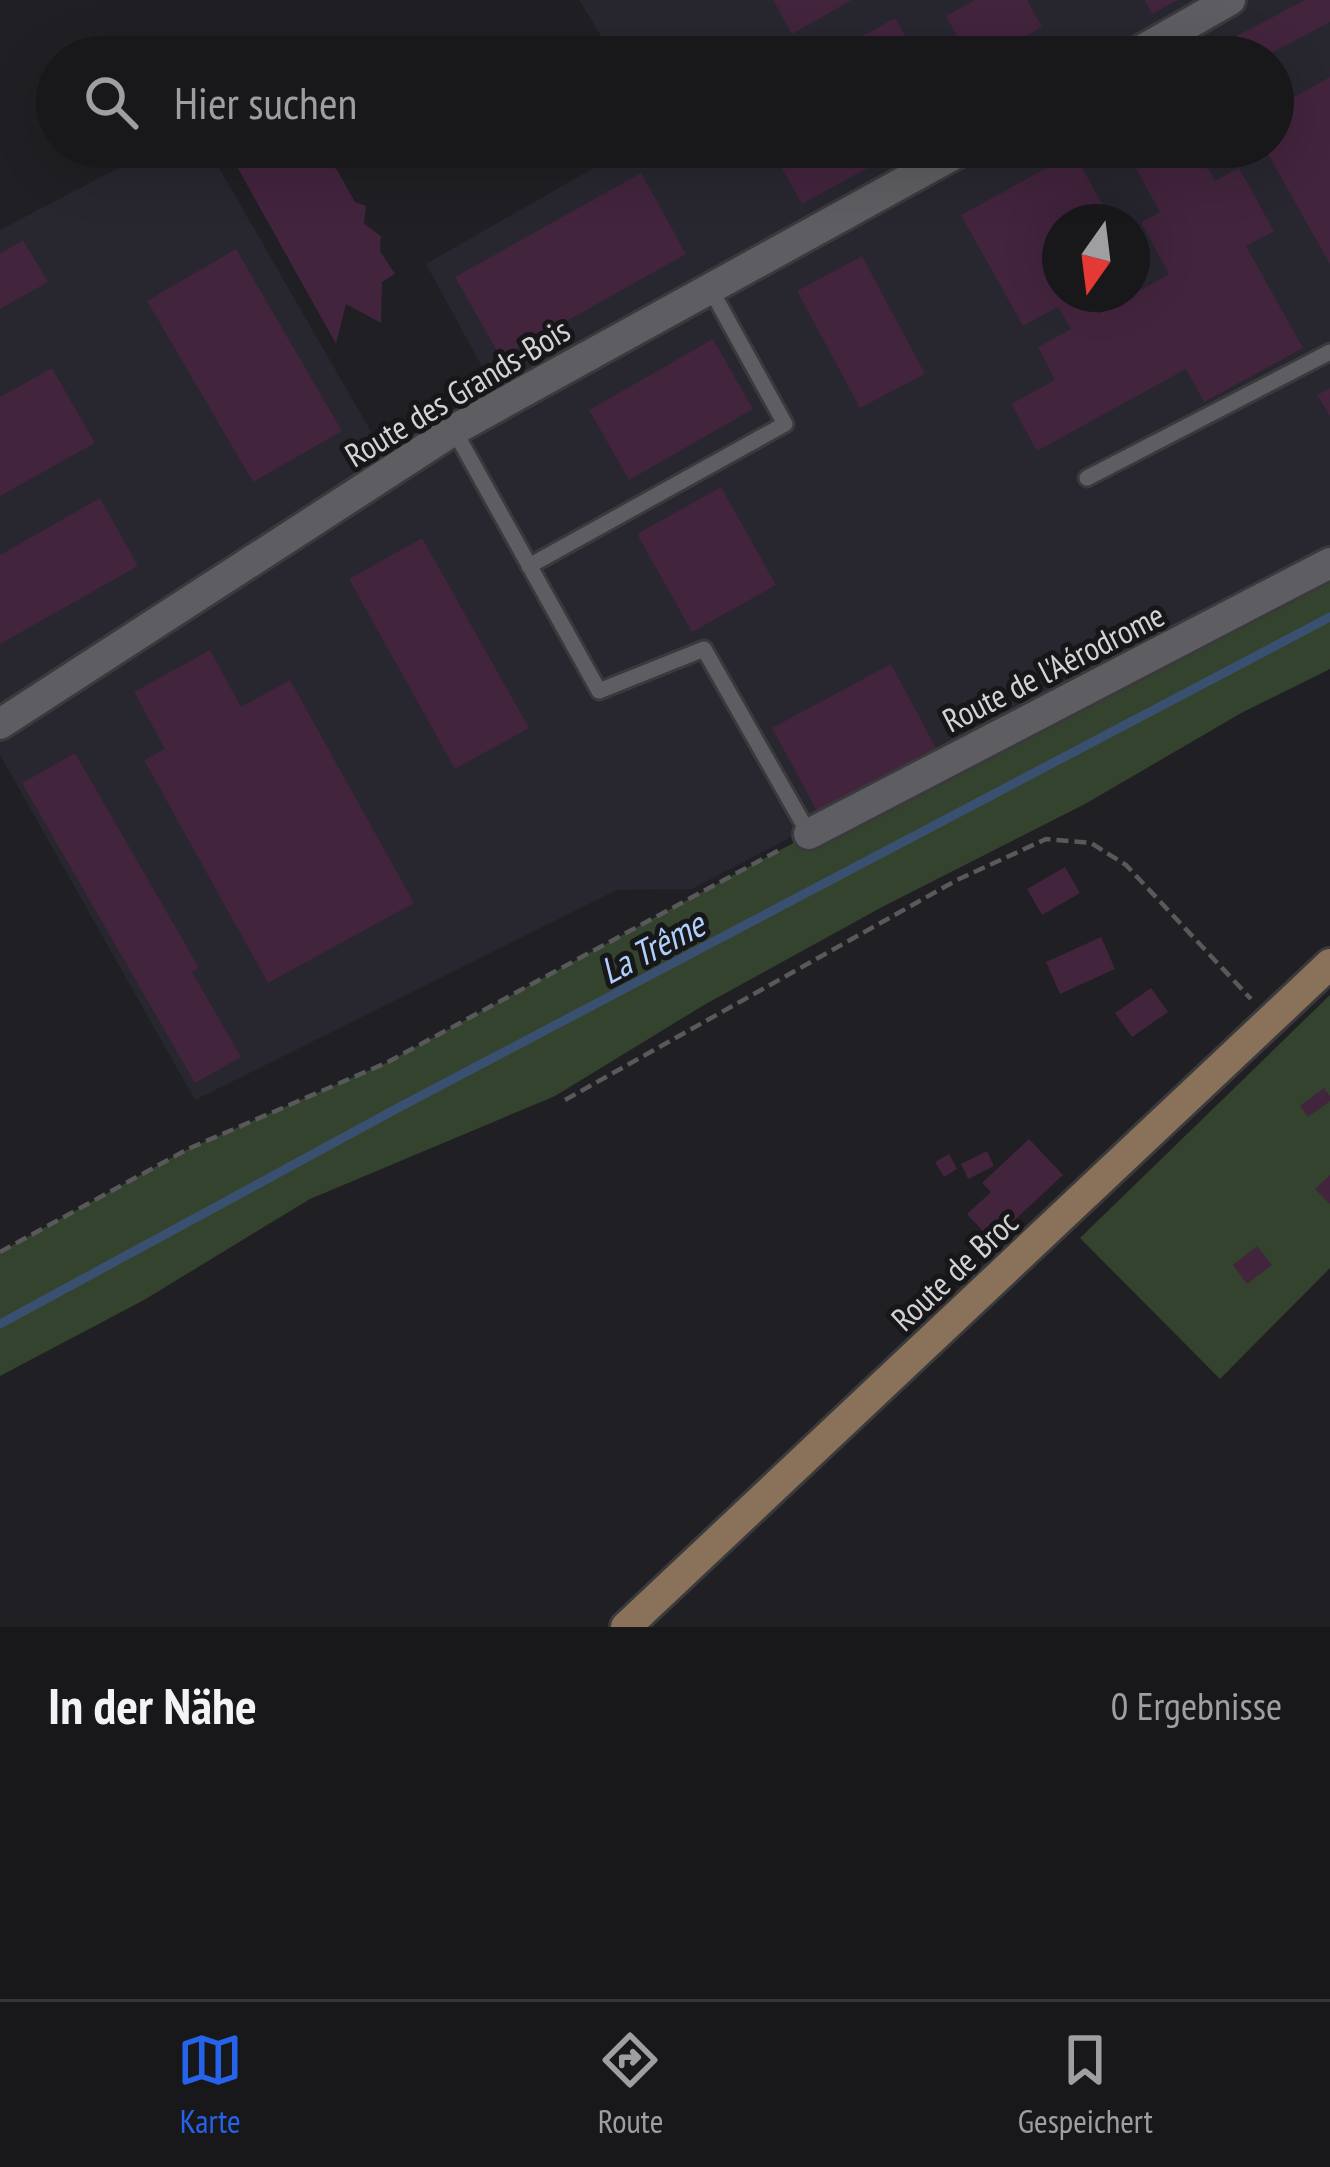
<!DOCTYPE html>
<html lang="de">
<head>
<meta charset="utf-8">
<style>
	body { margin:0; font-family:"PT Sans Narrow",sans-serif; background:#252427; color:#f1f3f6 }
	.compass { position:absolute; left:1042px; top:204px; width:108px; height:108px; border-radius:50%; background:#18171a; box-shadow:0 12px 48px #0002; rotate:194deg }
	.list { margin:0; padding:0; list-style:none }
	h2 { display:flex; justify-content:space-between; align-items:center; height:156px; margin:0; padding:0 48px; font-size:51px }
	h2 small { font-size:39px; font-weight:400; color:#9f9fa2 }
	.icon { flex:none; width:66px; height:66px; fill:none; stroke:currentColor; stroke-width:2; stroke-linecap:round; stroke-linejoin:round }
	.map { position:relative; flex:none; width:1330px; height:1627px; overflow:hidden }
	.search { position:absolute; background:#18171a; box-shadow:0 12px 48px #0002; left:36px; right:36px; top:36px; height:132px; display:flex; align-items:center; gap:30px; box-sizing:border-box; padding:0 42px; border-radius:66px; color:#9f9fa2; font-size:45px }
	.sheet { height:372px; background:#18171a }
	nav { display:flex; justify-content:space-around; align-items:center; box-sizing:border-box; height:168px; border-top:3px solid #363639; background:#18171a; font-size:33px; color:#9f9fa2 }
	nav a { display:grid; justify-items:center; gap:6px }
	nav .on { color:#2563eb }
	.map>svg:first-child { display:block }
	.built { fill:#28262f; fill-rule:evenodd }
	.green { fill:#34432e }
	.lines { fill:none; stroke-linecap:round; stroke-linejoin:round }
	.stream { stroke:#3a5071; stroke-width:9 }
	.building { fill:#42243d }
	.lane-casing { stroke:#3a393c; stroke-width:21 }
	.street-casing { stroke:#3a393c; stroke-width:36 }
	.secondary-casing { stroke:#3a393c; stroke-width:36 }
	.path { stroke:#59585b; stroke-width:4.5; stroke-dasharray:12 6; stroke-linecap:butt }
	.lane { stroke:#5e5d61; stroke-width:15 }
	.street { stroke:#5e5d61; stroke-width:30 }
	.secondary { stroke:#8a7159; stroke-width:30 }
	.labels { text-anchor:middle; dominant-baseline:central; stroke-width:10; stroke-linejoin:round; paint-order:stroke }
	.street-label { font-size:33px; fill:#d3d3d5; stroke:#171619 }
	.water-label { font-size:36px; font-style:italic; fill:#b0cffd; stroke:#171619 }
</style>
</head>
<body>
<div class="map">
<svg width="1330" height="1627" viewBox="0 0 1330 1627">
	<rect width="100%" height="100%" fill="#201f23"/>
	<path class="built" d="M579,0h751v554l-638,335 -75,1 -422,210 -195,-345v-525l158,-83h49l177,307 109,-67 -67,-123 204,-117h643v-90h-659zM1060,222h72v72h-72z"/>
	<path class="green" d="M1330,563v106l-87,43 -158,92 -201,102 -180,99 -149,91 -245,103 -166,101 -144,76v-124l188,-103 198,-86 375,-203z
		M1330,995v273l-110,111 -140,-141z"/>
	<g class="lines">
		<path class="stream" d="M0,1324l396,-215 934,-492"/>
	</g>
	<path class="building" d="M773,0h79l-60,34z
		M975,0h52l15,27 -54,30h-20l-22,-41z
		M1145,0h33l-26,14z
		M1305,0h25v22l-66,35h-55l-3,-5z
		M895,18l22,39h-92z
		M1330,77v187l-66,-117h9v-38z
		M226,147h14l16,11 19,-11h49l31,55 11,4 -2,18 17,12 -1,15 15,23 -13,8 -1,41 -35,-19 -10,40z
		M770,147h136l-104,57z
		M1124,147h72l19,34 24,-13 35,63 -28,15 57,102 -99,54 -18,-33 -149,82 -26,-47 44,-24 -17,-33 33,-18 -13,-22 -35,19 -62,-111 113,-62 38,69h-52v72h27l11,20 71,-40 -28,-52 19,-10z
		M641,173l45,81 -185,104 -46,-81z
		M23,240l25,42 -48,27v-55z
		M236,249l106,182 -89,51 -106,-181z
		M862,256l63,118 -65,34 -63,-117z
		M713,339l40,70 -124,71 -40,-70z
		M52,368l43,75 -95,53v-99z
		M1330,388v28l-13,-21z
		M721,487l55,98 -84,47 -55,-98z
		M100,498l38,68 -138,78v-89z
		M422,538l107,190 -74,41 -106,-190z
		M210,650l31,57 49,-27 124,223 -146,80 -124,-223 21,-11 -31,-57z
		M891,664l45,84 -119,63 -45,-83z
		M75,753l124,215 -7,4 49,85 -46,26 -173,-300z
		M1065,867l15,26 -38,22 -15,-26z
		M1101,937l14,32 -55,25 -14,-32z
		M1151,988l17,24 -36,25 -17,-24z
		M1324,1088l6,8v5l-22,16 -8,-11z
		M1029,1139l34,36 -71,66 -25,-27 24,-22 -9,-9z
		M987,1151l7,15 -26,13 -7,-15z
		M949,1154l8,15 -13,8 -9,-15z
		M1330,1175v29l-15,-15z
		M1257,1246l15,19 -25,19 -14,-19z"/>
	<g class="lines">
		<g class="lane-casing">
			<path id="lane" d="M454,430l145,261 105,-42 105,185
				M1087,478l243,-126
				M529,566l256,-142 -75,-136"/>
		</g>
		<g class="street-casing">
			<path id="street" d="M1130,57l100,-57
				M0,724l454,-294 513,-283
				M809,834l521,-271"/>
		</g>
		<g class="secondary-casing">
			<path id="secondary" d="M626,1627l704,-663"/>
		</g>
		<path class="path" d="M565,1100l392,-220 89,-41 45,4 35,22 125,134
			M0,1252l188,-103 198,-86 397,-215"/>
		<use href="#lane" class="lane"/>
		<use href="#street" class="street"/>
		<use href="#secondary" class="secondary"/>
	</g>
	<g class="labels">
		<g class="street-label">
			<text transform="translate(457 392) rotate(-31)">Route des Grands-Bois</text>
			<text transform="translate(1053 667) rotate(-27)">Route de l'Aérodrome</text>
			<text transform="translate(954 1270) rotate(-43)">Route de Broc</text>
		</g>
		<g class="water-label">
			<text transform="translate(652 947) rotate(-28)">La Trême</text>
		</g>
	</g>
</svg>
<svg class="compass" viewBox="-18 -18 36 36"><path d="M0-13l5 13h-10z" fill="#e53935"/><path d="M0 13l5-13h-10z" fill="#9f9fa2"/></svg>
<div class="search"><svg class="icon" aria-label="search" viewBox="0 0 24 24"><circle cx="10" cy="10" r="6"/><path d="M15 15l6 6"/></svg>Hier suchen</div>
</div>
<section class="sheet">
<h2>In der Nähe<small>0 Ergebnisse</small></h2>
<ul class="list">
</ul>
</section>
<nav>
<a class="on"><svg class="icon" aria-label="map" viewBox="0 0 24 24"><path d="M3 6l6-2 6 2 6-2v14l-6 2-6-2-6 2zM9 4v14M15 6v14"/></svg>Karte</a>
<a><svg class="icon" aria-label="directions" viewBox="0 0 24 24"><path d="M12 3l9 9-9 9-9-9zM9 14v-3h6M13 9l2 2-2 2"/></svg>Route</a>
<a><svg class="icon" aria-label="saved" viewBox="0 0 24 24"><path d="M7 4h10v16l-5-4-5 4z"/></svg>Gespeichert</a>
</nav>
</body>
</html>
